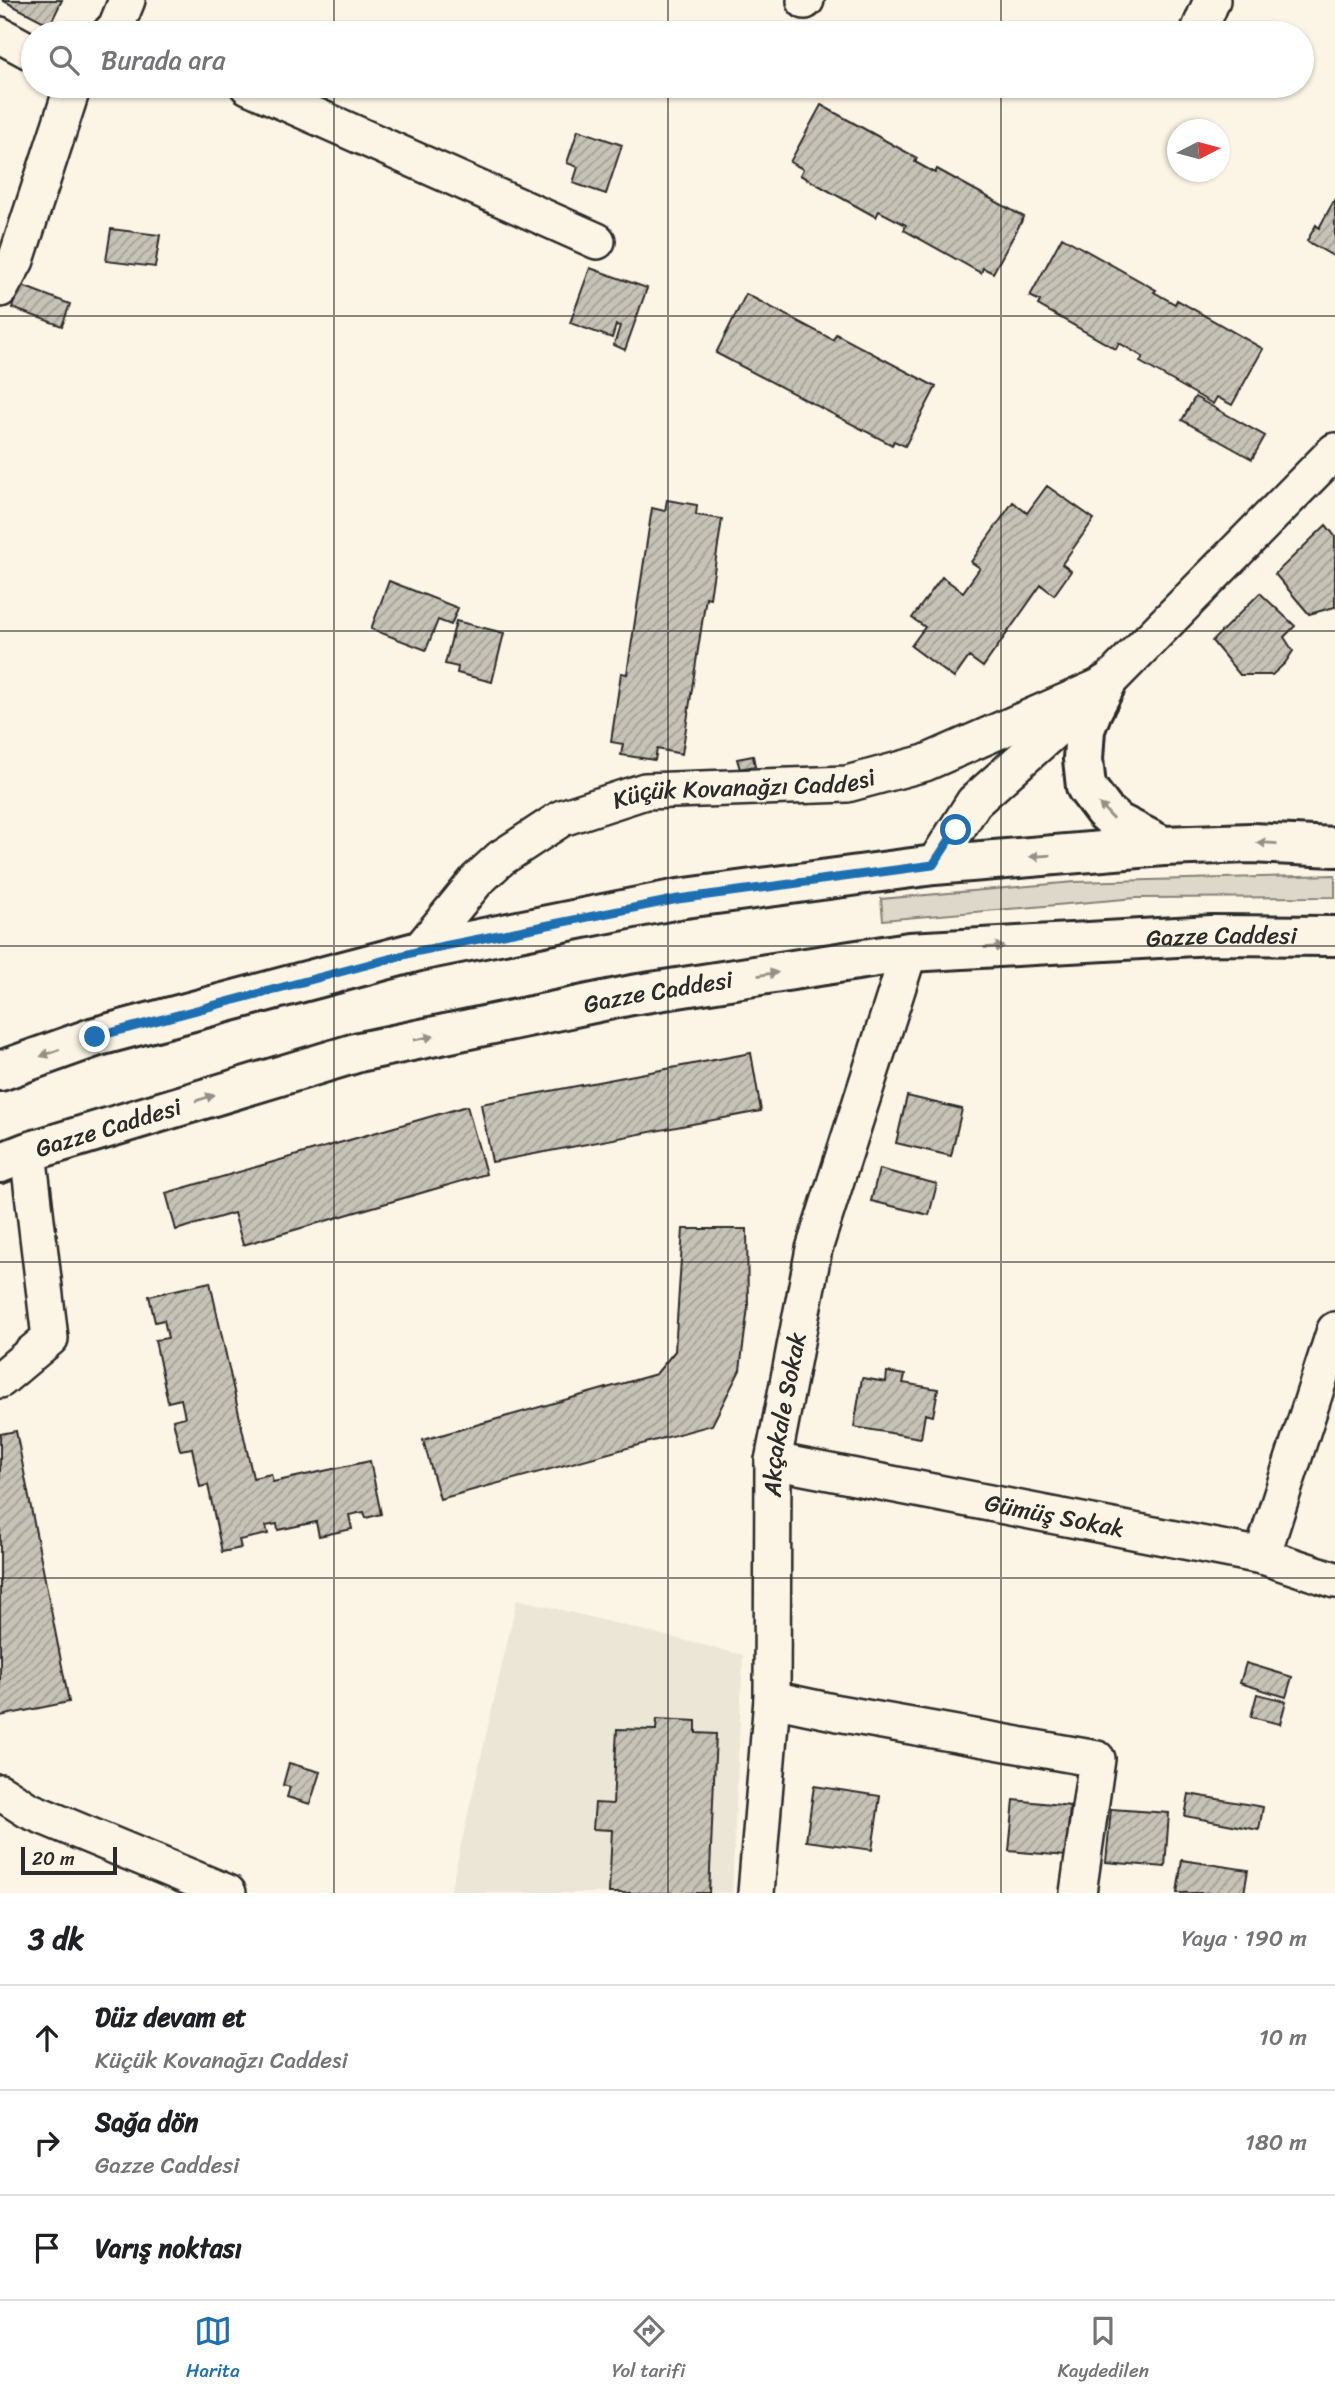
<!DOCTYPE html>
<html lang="tr">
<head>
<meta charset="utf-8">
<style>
	body { margin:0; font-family:Sriracha,sans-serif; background:#f6f6f6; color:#202124 }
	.compass { position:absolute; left:1167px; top:119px; width:63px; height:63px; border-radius:50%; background:#fff; box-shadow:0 2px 5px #0004; rotate:84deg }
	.scale { position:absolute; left:21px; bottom:18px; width:96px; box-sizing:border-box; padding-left:7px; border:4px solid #2b2b2b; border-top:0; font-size:19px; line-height:24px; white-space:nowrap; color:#2b2b2b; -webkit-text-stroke:5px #fcf5e5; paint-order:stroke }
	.stop { position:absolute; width:21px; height:21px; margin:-16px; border:5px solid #1f6fb2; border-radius:50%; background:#fff }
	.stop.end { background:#1f6fb2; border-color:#fff; box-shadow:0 2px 7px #0008 }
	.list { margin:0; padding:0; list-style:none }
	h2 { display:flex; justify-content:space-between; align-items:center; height:91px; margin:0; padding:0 28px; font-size:30px }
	h2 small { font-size:23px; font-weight:400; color:#757577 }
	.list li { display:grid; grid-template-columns:46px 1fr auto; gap:21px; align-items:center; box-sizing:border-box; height:105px; padding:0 28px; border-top:2px solid #e0e0e0 }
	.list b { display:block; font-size:26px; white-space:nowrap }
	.list p { margin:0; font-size:23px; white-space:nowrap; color:#757577 }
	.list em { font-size:23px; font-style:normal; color:#757577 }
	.icon { flex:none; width:38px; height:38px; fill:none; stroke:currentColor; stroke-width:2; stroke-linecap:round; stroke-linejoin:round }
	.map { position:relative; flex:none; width:1335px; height:1893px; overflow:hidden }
	.search { position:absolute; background:#fff; box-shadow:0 2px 5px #0004; left:21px; right:21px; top:21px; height:77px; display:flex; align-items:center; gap:18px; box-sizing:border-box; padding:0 24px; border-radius:38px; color:#757577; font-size:26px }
	.sheet { height:406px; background:#fff }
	nav { display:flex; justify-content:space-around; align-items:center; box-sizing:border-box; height:98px; border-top:2px solid #e0e0e0; background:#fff; font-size:19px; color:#757577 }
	nav a { display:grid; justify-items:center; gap:4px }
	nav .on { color:#1f6fb2 }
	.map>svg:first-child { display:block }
	.built { fill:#ece6d7 }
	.grass { fill:#ded8ca; stroke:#84827a; stroke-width:2 }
	.building { fill:url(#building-hatch); stroke:#2b2b2b; stroke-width:2 }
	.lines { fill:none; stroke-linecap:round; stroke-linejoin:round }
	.minor-casing { stroke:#2b2b2b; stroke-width:40 }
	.major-casing { stroke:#2b2b2b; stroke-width:44 }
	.minor { stroke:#fcf5e5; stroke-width:35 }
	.major { stroke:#fcf5e5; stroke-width:38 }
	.oneway { fill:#949088 }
	.route { stroke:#1f6fb2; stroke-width:9 }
	.grid { fill:none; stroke:#2b2b2b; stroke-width:2; stroke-opacity:0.55 }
	.labels { text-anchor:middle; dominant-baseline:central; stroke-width:5; stroke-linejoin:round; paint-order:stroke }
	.street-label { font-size:24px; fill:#2b2b2b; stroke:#fcf5e5 }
</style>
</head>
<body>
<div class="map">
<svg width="1335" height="1893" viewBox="0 0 1335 1893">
	<defs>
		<pattern id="building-hatch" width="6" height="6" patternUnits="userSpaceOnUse" patternTransform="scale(1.75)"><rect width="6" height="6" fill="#c8c3b7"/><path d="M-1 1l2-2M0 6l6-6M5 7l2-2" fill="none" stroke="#a39f95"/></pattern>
	</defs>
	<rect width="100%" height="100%" fill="#fcf5e5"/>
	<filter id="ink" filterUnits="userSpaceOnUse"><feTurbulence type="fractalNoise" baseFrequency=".0143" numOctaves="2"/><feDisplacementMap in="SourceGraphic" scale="14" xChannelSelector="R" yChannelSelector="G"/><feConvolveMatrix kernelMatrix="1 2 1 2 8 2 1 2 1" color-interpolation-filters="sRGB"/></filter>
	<g filter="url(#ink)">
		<path class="built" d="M517,1599l226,56 -11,238h-282z"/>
		<path class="grass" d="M1335,875v22l-199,1 -253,22 -2,-21 194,-17z"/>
		<path class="building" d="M2,0h60l-12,25z
			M821,105l96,53 -2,4 20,11 2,-4 87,48 -31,56 -10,-5 -2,5 -77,-43 2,-5 -27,-14 -3,6 -76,-42 3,-6 -13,-7z
			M578,130l44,15 -16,49 -33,-11 5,-16 -11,-4z
			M1335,199v58l-28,-16 9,-16 3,3z
			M111,229l49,6 -5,32 -49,-6z
			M1062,237l94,53 -2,2 21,12 2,-4 86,49 -31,56 -15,-8 -4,7 -73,-42 3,-5 -24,-14 -3,6 -78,-44 2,-4 -10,-5z
			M590,268l57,20 -22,62 -11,-5 6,-19 -4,-1 -4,13 -42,-15z
			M20,285l50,19 -8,22 -50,-18z
			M746,294l87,46 3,-6 100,53 -31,59 -11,-5 -2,4 -176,-92z
			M1195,397l70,39 -13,23 -70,-39z
			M1047,486l47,33 -32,45 9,7 -17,24 -13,-10 -58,82 -14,-10 -15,21 -43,-32 14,-19 -13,-9 30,-41 21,15 17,-24 -9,-6 42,-60 14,11z
			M667,500l30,5 -1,10 26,4 -12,79 -4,-1 -24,157 -25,-5 -2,11 -34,-5 2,-11 -12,-2 10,-69 6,1 25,-166 13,3z
			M1326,525l9,11v71l-26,7 -34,-40z
			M389,581l69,27 -7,17 -13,-5 -12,30 -55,-21z
			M1260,593l35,33 -11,11 9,14 -8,12 -13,12h-32l-28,-34z
			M456,621l48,12 -12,49 -35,-9 1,-6 -13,-3z
			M753,756l2,10 -15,3 -3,-10z
			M751,1053l10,58 -269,51 -11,-58z
			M907,1096l55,13 -11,47 -55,-13z
			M467,1106l19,68 -243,71 -9,-32 -58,17 -10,-37z
			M879,1169l58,15 -8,31 -58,-14z
			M683,1229h64l1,78 -8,63 -28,55 -272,74 -17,-59 233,-66 19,-23z
			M210,1282l43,196 18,-4 2,8 97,-21 11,53 -15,4 -2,-6 -15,3 3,14 -33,7 -3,-14 -38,8 -1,-6 -11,2 2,8 -29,6 2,8 -19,4 -14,-67 -8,2 -8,-39 -12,2 -7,-30 12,-3 -4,-18 -13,3 -13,-62 13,-2 -4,-18 -9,2 -6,-26z
			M887,1372l18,3 -2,8 35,6 -5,27 -8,-2 -4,24 -67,-11 8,-49 24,4z
			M16,1431l53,271 -69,14v-282z
			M1246,1663l46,14 -6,20 -46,-14z
			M1257,1694l29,7 -6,23 -29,-7z
			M657,1719l39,2v12l20,1 -7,159h-100l3,-63 -19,-1 2,-26 18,1 4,-75 39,1z
			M289,1763l31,9 -10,32 -23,-7 3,-10 -7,-2z
			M814,1786l66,10 -8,54 -66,-9z
			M1189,1794l74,13 -4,23 -74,-14z
			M1014,1800l56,6 -4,50 -57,-5z
			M1111,1809l58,4 -4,54 -59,-5z
			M1182,1860l66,10 -4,23h-67z"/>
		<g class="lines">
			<g class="minor-casing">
				<g id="minor">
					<path d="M805,1l1,-1"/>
					<path d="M110,33l6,-6 11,-27"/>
					<path d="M1198,33l14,-33"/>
					<path d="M0,35l33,18"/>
					<path d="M248,86l349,155"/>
					<path d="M0,289l16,-29 57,-174"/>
					<path d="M934,865l40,-63 132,-118 229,-233"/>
					<path id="s1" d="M419,951l58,-71 24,-22 61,-40 83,-27 202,-7 78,-21 181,-79"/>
					<path d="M0,1380l50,-42 -22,-186"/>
					<path id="s2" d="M773,1461l489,95 73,24"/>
					<path d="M1262,1556l73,-226"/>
					<path d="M772,1699l66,14 259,46 -19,134"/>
					<path d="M0,1792l28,18 200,83"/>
					<path id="s3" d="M756,1893l16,-194 1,-238 41,-212 95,-297"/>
				</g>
			</g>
			<g class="major-casing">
				<g id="major">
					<path d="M1106,684l-14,27 -7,18 -2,30 3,28 18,24 14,12 45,23"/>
					<path d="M0,1071l95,-34 324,-86 259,-52 256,-34 229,-19 88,-3 84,4"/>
					<path id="s4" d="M0,1163l28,-11 331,-100 273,-57 277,-43 303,-17 123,1"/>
				</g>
			</g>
			<use href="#minor" class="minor"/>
			<use href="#major" class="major"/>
		</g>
		<defs><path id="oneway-solid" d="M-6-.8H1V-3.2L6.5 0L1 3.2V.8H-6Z" transform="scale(1.75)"/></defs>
		<g class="oneway">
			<use href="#oneway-solid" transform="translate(1106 811) rotate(-133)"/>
			<use href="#oneway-solid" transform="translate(1267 843) rotate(-177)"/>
			<use href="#oneway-solid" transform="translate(1040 856) rotate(175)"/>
			<use href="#oneway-solid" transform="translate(994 947) rotate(-3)"/>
			<use href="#oneway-solid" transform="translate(768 974) rotate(-9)"/>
			<use href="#oneway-solid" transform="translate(424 1038) rotate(-12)"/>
			<use href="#oneway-solid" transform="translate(50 1053) rotate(160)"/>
			<use href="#oneway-solid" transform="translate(205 1098) rotate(-17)"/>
		</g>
	</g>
	<g class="lines" filter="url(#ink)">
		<path class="route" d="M95,1037l324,-86 259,-52 255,-34 23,-35"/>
	</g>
	<path class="grid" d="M334,0v33M668,0v33M1001,0v33M334,86v1807M668,86v1807M1001,86v1807M0,316h1335M0,631h1335M0,946h1335M0,1262h1335M0,1578h1335"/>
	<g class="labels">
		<g class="street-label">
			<text stroke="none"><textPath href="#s1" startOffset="383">Küçük Kovanağzı Caddesi</textPath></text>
			<text stroke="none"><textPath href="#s4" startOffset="1248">Gazze Caddesi</textPath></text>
			<text stroke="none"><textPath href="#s4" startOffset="681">Gazze Caddesi</textPath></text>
			<text stroke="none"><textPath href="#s4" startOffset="114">Gazze Caddesi</textPath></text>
			<text stroke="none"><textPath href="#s3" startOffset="480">Akçakale Sokak</textPath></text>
			<text stroke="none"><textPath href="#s2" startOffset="287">Gümüş Sokak</textPath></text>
		</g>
	</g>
</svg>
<svg class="compass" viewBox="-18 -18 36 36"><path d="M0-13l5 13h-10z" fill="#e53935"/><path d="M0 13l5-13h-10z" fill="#757577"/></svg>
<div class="scale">20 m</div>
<div class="stop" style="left:956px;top:830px"></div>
<div class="stop end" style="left:95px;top:1037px"></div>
<div class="search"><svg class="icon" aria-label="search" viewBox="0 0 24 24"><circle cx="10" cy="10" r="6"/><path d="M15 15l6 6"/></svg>Burada ara</div>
</div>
<section class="sheet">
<h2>3 dk<small>Yaya · 190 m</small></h2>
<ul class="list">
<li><svg class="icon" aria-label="ahead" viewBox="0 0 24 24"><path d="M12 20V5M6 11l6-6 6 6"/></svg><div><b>Düz devam et</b><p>Küçük Kovanağzı Caddesi</p></div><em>10 m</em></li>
<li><svg class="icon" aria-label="right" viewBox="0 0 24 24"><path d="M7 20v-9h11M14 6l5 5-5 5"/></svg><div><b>Sağa dön</b><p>Gazze Caddesi</p></div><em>180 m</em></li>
<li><svg class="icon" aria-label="arrive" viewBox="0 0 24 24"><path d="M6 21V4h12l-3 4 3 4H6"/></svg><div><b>Varış noktası</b></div></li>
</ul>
</section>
<nav>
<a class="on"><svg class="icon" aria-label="map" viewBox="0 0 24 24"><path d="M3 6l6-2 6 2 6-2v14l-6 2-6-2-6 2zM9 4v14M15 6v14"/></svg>Harita</a>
<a><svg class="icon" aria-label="directions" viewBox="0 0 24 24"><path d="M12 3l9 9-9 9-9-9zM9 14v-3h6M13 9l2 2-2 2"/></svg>Yol tarifi</a>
<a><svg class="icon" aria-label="saved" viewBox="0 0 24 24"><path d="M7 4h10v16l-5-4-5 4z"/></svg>Kaydedilen</a>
</nav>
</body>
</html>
